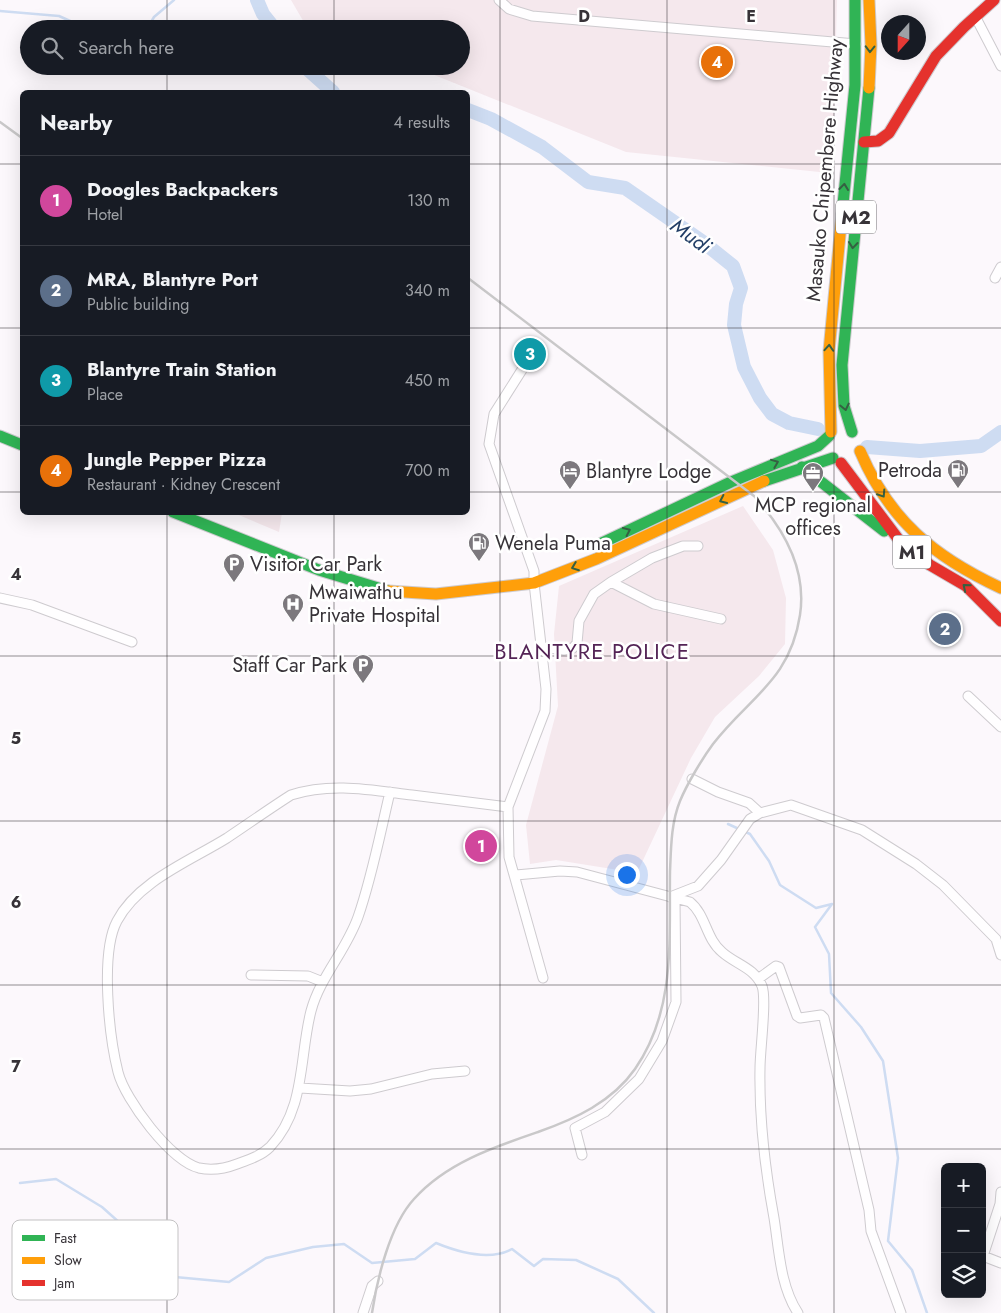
<!DOCTYPE html>
<html lang="en">
<head>
<meta charset="utf-8">
<style>
	body { margin:0; font-family:Jost,sans-serif; background:#20242c; color:#f1f3f6 }
	.controls { position:absolute; right:15px; bottom:15px; display:grid; overflow:hidden; border-radius:8px; box-shadow:0 5px 20px #0002 }
	.controls button { width:45px; height:45px; display:grid; place-items:center; padding:0; border:0; border-bottom:1px solid #363941; background:#171b24; color:#f1f3f6; font:25px sans-serif }
	.compass { position:absolute; left:881px; top:15px; width:45px; height:45px; border-radius:50%; background:#171b24; box-shadow:0 5px 20px #0002; rotate:201deg }
	.you { position:absolute; left:626px; top:874px; width:18px; height:18px; margin:-12px; border:4px solid #fff; border-radius:50%; background:#1a73e8; box-shadow:0 0 0 8px #1a73e833 }
	.badge { display:grid; place-items:center; width:32px; height:32px; border-radius:50%; background:#7c3aed; color:#fff; font-size:16px; font-weight:700 }
	.pin { position:absolute; translate:-50% -50%; border:2px solid #fff; box-shadow:0 1px 5px #0006 }
	.list { margin:0; padding:0; list-style:none }
	h2 { display:flex; justify-content:space-between; align-items:center; height:65px; margin:0; padding:0 20px; font-size:21px }
	h2 small { font-size:16px; font-weight:400; color:#9ea1a6 }
	.list li { display:grid; grid-template-columns:32px 1fr auto; gap:15px; align-items:center; box-sizing:border-box; height:90px; padding:0 20px; border-top:1px solid #363941 }
	.list b { display:block; font-size:19px; white-space:nowrap }
	.list p { margin:0; font-size:16px; white-space:nowrap; color:#9ea1a6 }
	.list em { font-size:16px; font-style:normal; color:#9ea1a6 }
	.icon { flex:none; width:28px; height:28px; fill:none; stroke:currentColor; stroke-width:2; stroke-linecap:round; stroke-linejoin:round }
	.map { position:relative; flex:none; width:1001px; height:1313px; overflow:hidden }
	.search { position:absolute; background:#171b24; box-shadow:0 5px 20px #0002; left:20px; top:20px; width:450px; height:55px; display:flex; align-items:center; gap:12px; box-sizing:border-box; padding:0 18px; border-radius:28px; color:#9ea1a6; font-size:19px }
	.panel { position:absolute; background:#171b24; box-shadow:0 5px 20px #0002; left:20px; top:90px; width:450px; height:425px; border-radius:8px }
	.map>svg:first-child { display:block }
	.industrial { fill:#f5e8ed }
	.lines { fill:none; stroke-linecap:round; stroke-linejoin:round }
	.stream { stroke:#cedcf2; stroke-width:2.5 }
	.river { stroke:#cedcf2; stroke-width:14 }
	.street-casing { stroke:#cecbcf; stroke-width:11 }
	.fast-casing { stroke:#cecbcf; stroke-width:13 }
	.slow-casing { stroke:#cecbcf; stroke-width:13 }
	.jam-casing { stroke:#cecbcf; stroke-width:13 }
	.street { stroke:#fffeff; stroke-width:9 }
	.fast { stroke:#30b455; stroke-width:11 }
	.slow { stroke:#ff9f0a; stroke-width:11 }
	.jam { stroke:#e5322d; stroke-width:11 }
	.rail { stroke:#c9c8c9; stroke-width:2.5 }
	.oneway { stroke:#356042 }
	.grid { fill:none; stroke:#373338; stroke-width:1; stroke-opacity:0.55 }
	.labels { text-anchor:middle; dominant-baseline:central; stroke-width:5; stroke-linejoin:round; paint-order:stroke }
	.shield { fill:#fff; stroke:#737074; stroke-width:1 }
	.shield-label { font-size:19px; font-weight:bold; fill:#373338 }
	.street-label { font-size:20px; fill:#373338; stroke:#fff }
	.poi-label { font-size:20px; fill:#373338; stroke:#fff; text-anchor:start }
	.water-label { font-size:21px; font-style:italic; fill:#233f67; stroke:#fff }
	.quarter-label { font-size:22px; letter-spacing:1px; fill:#542456; stroke:#fff }
	.key { fill:#fff; stroke:#c3c2c3; stroke-width:1 }
	.key-label { font-size:14px; fill:#373338 }
	.grid-label { font-size:16px; text-anchor:middle; font-weight:bold; fill:#373338; stroke:#fff; stroke-width:5; stroke-linejoin:round; paint-order:stroke }
</style>
</head>
<body>
<div class="map">
<svg width="1001" height="1313" viewBox="0 0 1001 1313">
	<rect width="100%" height="100%" fill="#fcf8fc"/>
	<path class="industrial" d="M291,0h546l-4,156 -4,17 -203,-21 -214,-86h49v-37h-144l-12,-5z
		M743,506l30,44 13,48 -1,46 -26,32 -44,41 -24,41 -54,115 -81,-13 -26,4 -4,-39 32,-119 -4,-72 5,-48z
		M234,513h48l-3,19z"/>
	<g class="lines">
		<path class="stream" d="M256,0l15,29
			M0,11l59,5 20,9 14,1 3,3
			M147,29l7,-12 20,-17
			M303,66l17,19 11,7
			M468,108l17,8h7l50,31
			M728,824l22,10 19,27 11,24 36,23 16,-4 -17,23 14,27 2,39 30,34 22,34 15,97 -10,83 24,29 15,43
			M20,1183l36,-4 46,28 37,33 36,37 54,5 37,-24 47,-11 31,-3 28,19 43,-4 21,-16c22,9 54,18 76,6l22,17 9,-7 33,1 42,19 36,34"/>
		<path class="river" d="M257,0l6,14 12,15
			M304,66l29,26
			M468,110l23,9 51,28 46,35 37,6 78,54 30,24 8,22 -5,16 -2,21 10,42 16,31 12,16 17,9 29,6
			M867,447l53,4 61,-5 20,-14"/>
		<g class="street-casing">
			<path id="street" d="M499,0l10,9 23,7 324,28
				M975,16l26,50
				M995,278l6,-11
				M525,365l-31,49 -5,30 45,127v12l12,106 -1,22 -37,96 1,50 34,121
				M611,582l43,22 67,15
				M0,598l32,7 100,37
				M542,647l22,3 9,-2 4,-5 2,-22 15,-27 17,-12 41,-24 31,-12h15
				M968,696l33,31
				M692,779l26,13 31,11 11,10
				M390,792c-10,42 -18,85 -32,125 -12,34 -38,60 -47,94 -12,46 -5,98 -41,136 -9,9 -22,13 -33,17 -13,5 -24,7 -38,4 -28,-7 -74,-68 -81,-96 -9,-36 -18,-119 -1,-151 21,-40 73,-60 110,-83 21,-14 42,-29 64,-43 40,-13 80,-5 121,0 32,4 64,8 96,12
				M516,875l44,-4 17,1 113,30c16,13 16,37 32,50 13,12 33,16 40,34 5,13 -2,64 -2,82 -1,51 5,101 14,150 5,31 6,68 24,95
				M670,897l28,-11 23,-26 29,-41 10,-6 31,-8 71,25 54,34 27,21 53,54 5,16
				M251,975l57,1 15,6
				M758,979l18,-13 3,1 18,49 3,2 21,-3 3,3 45,192 2,21 30,82
				M300,1088l50,3 21,-2 61,-15 33,-3
				M582,1155l-7,-27 30,-16 34,-33 23,-38 14,-39 -1,-104
				M1001,1192l-1,12 -17,52 18,7
				M363,1313l9,-27 6,-5"/>
		</g>
		<g class="fast-casing">
			<path id="fast" d="M842,214l13,-129v-85
				M852,432l-8,-26 -2,-41 27,-277
				M0,436l22,9
				M802,467l82,64
				M764,481l69,-23
				M173,512l146,58 69,21
				M602,543l129,-61 87,-36 11,-10"/>
		</g>
		<g class="slow-casing">
			<path id="slow" d="M869,88l2,-43 -2,-45
				M831,432l-2,-81 13,-137
				M860,451c29,69 74,106 141,137
				M388,591l48,3 98,-11 62,-24 168,-78"/>
		</g>
		<g class="jam-casing">
			<path id="jam" d="M864,142l14,-1 11,-8 47,-77 28,-29 30,-27
				M841,463l61,81 28,21 36,21 35,35"/>
		</g>
		<use href="#street" class="street"/>
		<use href="#fast" class="fast"/>
		<use href="#slow" class="slow"/>
		<use href="#jam" class="jam"/>
		<path class="rail" d="M0,122l22,16
			M372,1313c5,-34 18,-88 42,-114 32,-36 80,-52 124,-67 37,-13 74,-30 97,-63 41,-59 34,-129 35,-197 1,-24 1,-49 10,-71 7,-17 22,-42 33,-57 36,-47 77,-63 87,-129 7,-46 -16,-86 -46,-119l-286,-218"/>
	</g>
	<defs><path id="oneway-chevron" d="M-2-3.5L2.5 0L-2 3.5" fill="none" stroke-width="1.6" stroke-linecap="round" stroke-linejoin="round" transform="scale(1.25)"/></defs>
	<g class="oneway">
		<use href="#oneway-chevron" transform="translate(870 49) rotate(91)"/>
		<use href="#oneway-chevron" transform="translate(844 187) rotate(-84)"/>
		<use href="#oneway-chevron" transform="translate(853 245) rotate(96)"/>
		<use href="#oneway-chevron" transform="translate(829 348) rotate(-86)"/>
		<use href="#oneway-chevron" transform="translate(845 407) rotate(77)"/>
		<use href="#oneway-chevron" transform="translate(775 463) rotate(-22)"/>
		<use href="#oneway-chevron" transform="translate(882 494) rotate(57)"/>
		<use href="#oneway-chevron" transform="translate(723 500) rotate(155)"/>
		<use href="#oneway-chevron" transform="translate(627 531) rotate(-25)"/>
		<use href="#oneway-chevron" transform="translate(575 567) rotate(159)"/>
		<use href="#oneway-chevron" transform="translate(966 587) rotate(-141)"/>
	</g>
	<path class="grid" d="M167,0v29M334,0v29M500,0v1313M667,0v1313M834,0v1313M167,66v26M334,66v26M0,164h22M468,164h533M0,328h22M468,328h533M0,492h22M468,492h533M167,512v801M334,512v801M0,656h1001M0,821h1001M0,985h1001M0,1149h1001"/>
	<defs>
		<g id="fuel-pin" transform="scale(1.125)"><path d="M0 17L-7.5 6A9.5 9.5 0 1 1 7.5 6Z" fill="#7c787d" stroke="#fff"/><path d="M-5.5-6h7V0h2V4h1.3V-2.5L3-4.5l.8-.8L6-3V5H2.5V1h-1V6h-7ZM-4.2-4.7v3.2H.2V-4.7Z" fill="#fff"/></g>
		<g id="hotel-pin" transform="scale(1.125)"><path d="M0 17L-7.5 6A9.5 9.5 0 1 1 7.5 6Z" fill="#7c787d" stroke="#fff"/><path d="M-6-4.5h1.5V1H6V5H4.5V3h-9V5H-6ZM-4 0a1.8 1.8 0 1 1 3.6 0ZM.5 0V-2.5h3Q6-2.5 6 0Z" fill="#fff"/></g>
		<g id="office-pin" transform="scale(1.125)"><path d="M0 17L-7.5 6A9.5 9.5 0 1 1 7.5 6Z" fill="#7c787d" stroke="#fff"/><path d="M-6-3h4V-5.5h4V-3h4V5H-6ZM-1-4.5V-3h2v-1.5ZM-6 0V1H6V0Z" fill="#fff"/></g>
		<g id="parking-pin" transform="scale(1.125)"><path d="M0 17L-7.5 6A9.5 9.5 0 1 1 7.5 6Z" fill="#7c787d" stroke="#fff"/><path d="M-3.5-5.5H1a3.5 3.5 0 0 1 0 7H-1V5.5H-3.5ZM-1-3.4V-.6H.8a1.4 1.4 0 0 0 0-2.8Z" fill="#fff"/></g>
		<g id="hospital-pin" transform="scale(1.125)"><path d="M0 17L-7.5 6A9.5 9.5 0 1 1 7.5 6Z" fill="#7c787d" stroke="#fff"/><path d="M-5-5h3v3.5h4V-5h3V5h-3V1.5h-4V5h-3Z" fill="#fff"/></g>
	</defs>
	<g fill-rule="evenodd">
		<use href="#fuel-pin" x="958" y="470"/>
		<use href="#hotel-pin" x="570" y="471"/>
		<use href="#office-pin" x="813" y="473"/>
		<use href="#fuel-pin" x="479" y="543"/>
		<use href="#parking-pin" x="234" y="564"/>
		<use href="#hospital-pin" x="293" y="604"/>
		<use href="#parking-pin" x="363" y="665"/>
	</g>
	<g class="labels">
		<g class="shield">
			<rect x="836" y="200.5" width="40" height="33" rx="4"/>
			<rect x="893" y="535.5" width="38" height="33" rx="4"/>
		</g>
		<g class="shield-label">
			<text x="856" y="217">M2</text>
			<text x="912" y="552">M1</text>
		</g>
		<g class="street-label">
			<text transform="translate(825 170) rotate(-85)">Masauko Chipembere Highway</text>
		</g>
		<g class="poi-label">
			<text x="942" y="470" text-anchor="end">Petroda</text>
			<text x="586" y="471">Blantyre Lodge</text>
			<text x="813" y="505" text-anchor="middle">MCP regional<tspan x="813" dy="23">offices</tspan></text>
			<text x="495" y="543">Wenela Puma</text>
			<text x="250" y="564">Visitor Car Park</text>
			<text x="309" y="592">Mwaiwathu<tspan x="309" dy="23">Private Hospital</tspan></text>
			<text x="347" y="665" text-anchor="end">Staff Car Park</text>
		</g>
		<g class="water-label">
			<text transform="translate(691 236) rotate(36)">Mudi</text>
		</g>
		<g class="quarter-label">
			<text x="592" y="651">BLANTYRE POLICE</text>
		</g>
	</g>
	<rect x="12" y="1220" width="166" height="80" rx="8" class="key"/>
	<rect x="22" y="1235" width="23" height="6" fill="#30b455"/>
	<rect x="22" y="1257" width="23" height="7" fill="#ff9f0a"/>
	<rect x="22" y="1280" width="23" height="6" fill="#e5322d"/>
	<g class="key-label">
		<text x="54" y="1243">Fast</text>
		<text x="54" y="1265">Slow</text>
		<text x="54" y="1288">Jam</text>
	</g>
	<g class="grid-label">
		<text x="584" y="22">D</text>
		<text x="751" y="22">E</text>
		<text x="16" y="580">4</text>
		<text x="16" y="744">5</text>
		<text x="16" y="908">6</text>
		<text x="16" y="1072">7</text>
	</g>
</svg>
<div class="controls">
<button>+</button>
<button>−</button>
<button><svg class="icon" aria-label="layers" viewBox="0 0 24 24"><path d="M12 4l9 5-9 5-9-5zM3 14l9 5 9-5"/></svg></button>
</div>
<svg class="compass" viewBox="-18 -18 36 36"><path d="M0-13l5 13h-10z" fill="#e53935"/><path d="M0 13l5-13h-10z" fill="#9ea1a6"/></svg>
<div class="you"></div>
<div class="pin badge" style="left:481px;top:846px;background:#d1479c">1</div>
<div class="pin badge" style="left:945px;top:629px;background:#5c6f8a">2</div>
<div class="pin badge" style="left:530px;top:354px;background:#0f9aa8">3</div>
<div class="pin badge" style="left:717px;top:62px;background:#e8710a">4</div>
<div class="search"><svg class="icon" aria-label="search" viewBox="0 0 24 24"><circle cx="10" cy="10" r="6"/><path d="M15 15l6 6"/></svg>Search here</div>
<section class="panel">
<h2>Nearby<small>4 results</small></h2>
<ul class="list">
<li><span class="badge" style="background:#d1479c">1</span><div><b>Doogles Backpackers</b><p>Hotel</p></div><em>130 m</em></li>
<li><span class="badge" style="background:#5c6f8a">2</span><div><b>MRA, Blantyre Port</b><p>Public building</p></div><em>340 m</em></li>
<li><span class="badge" style="background:#0f9aa8">3</span><div><b>Blantyre Train Station</b><p>Place</p></div><em>450 m</em></li>
<li><span class="badge" style="background:#e8710a">4</span><div><b>Jungle Pepper Pizza</b><p>Restaurant · Kidney Crescent</p></div><em>700 m</em></li>
</ul>
</section>
</div>
</body>
</html>
